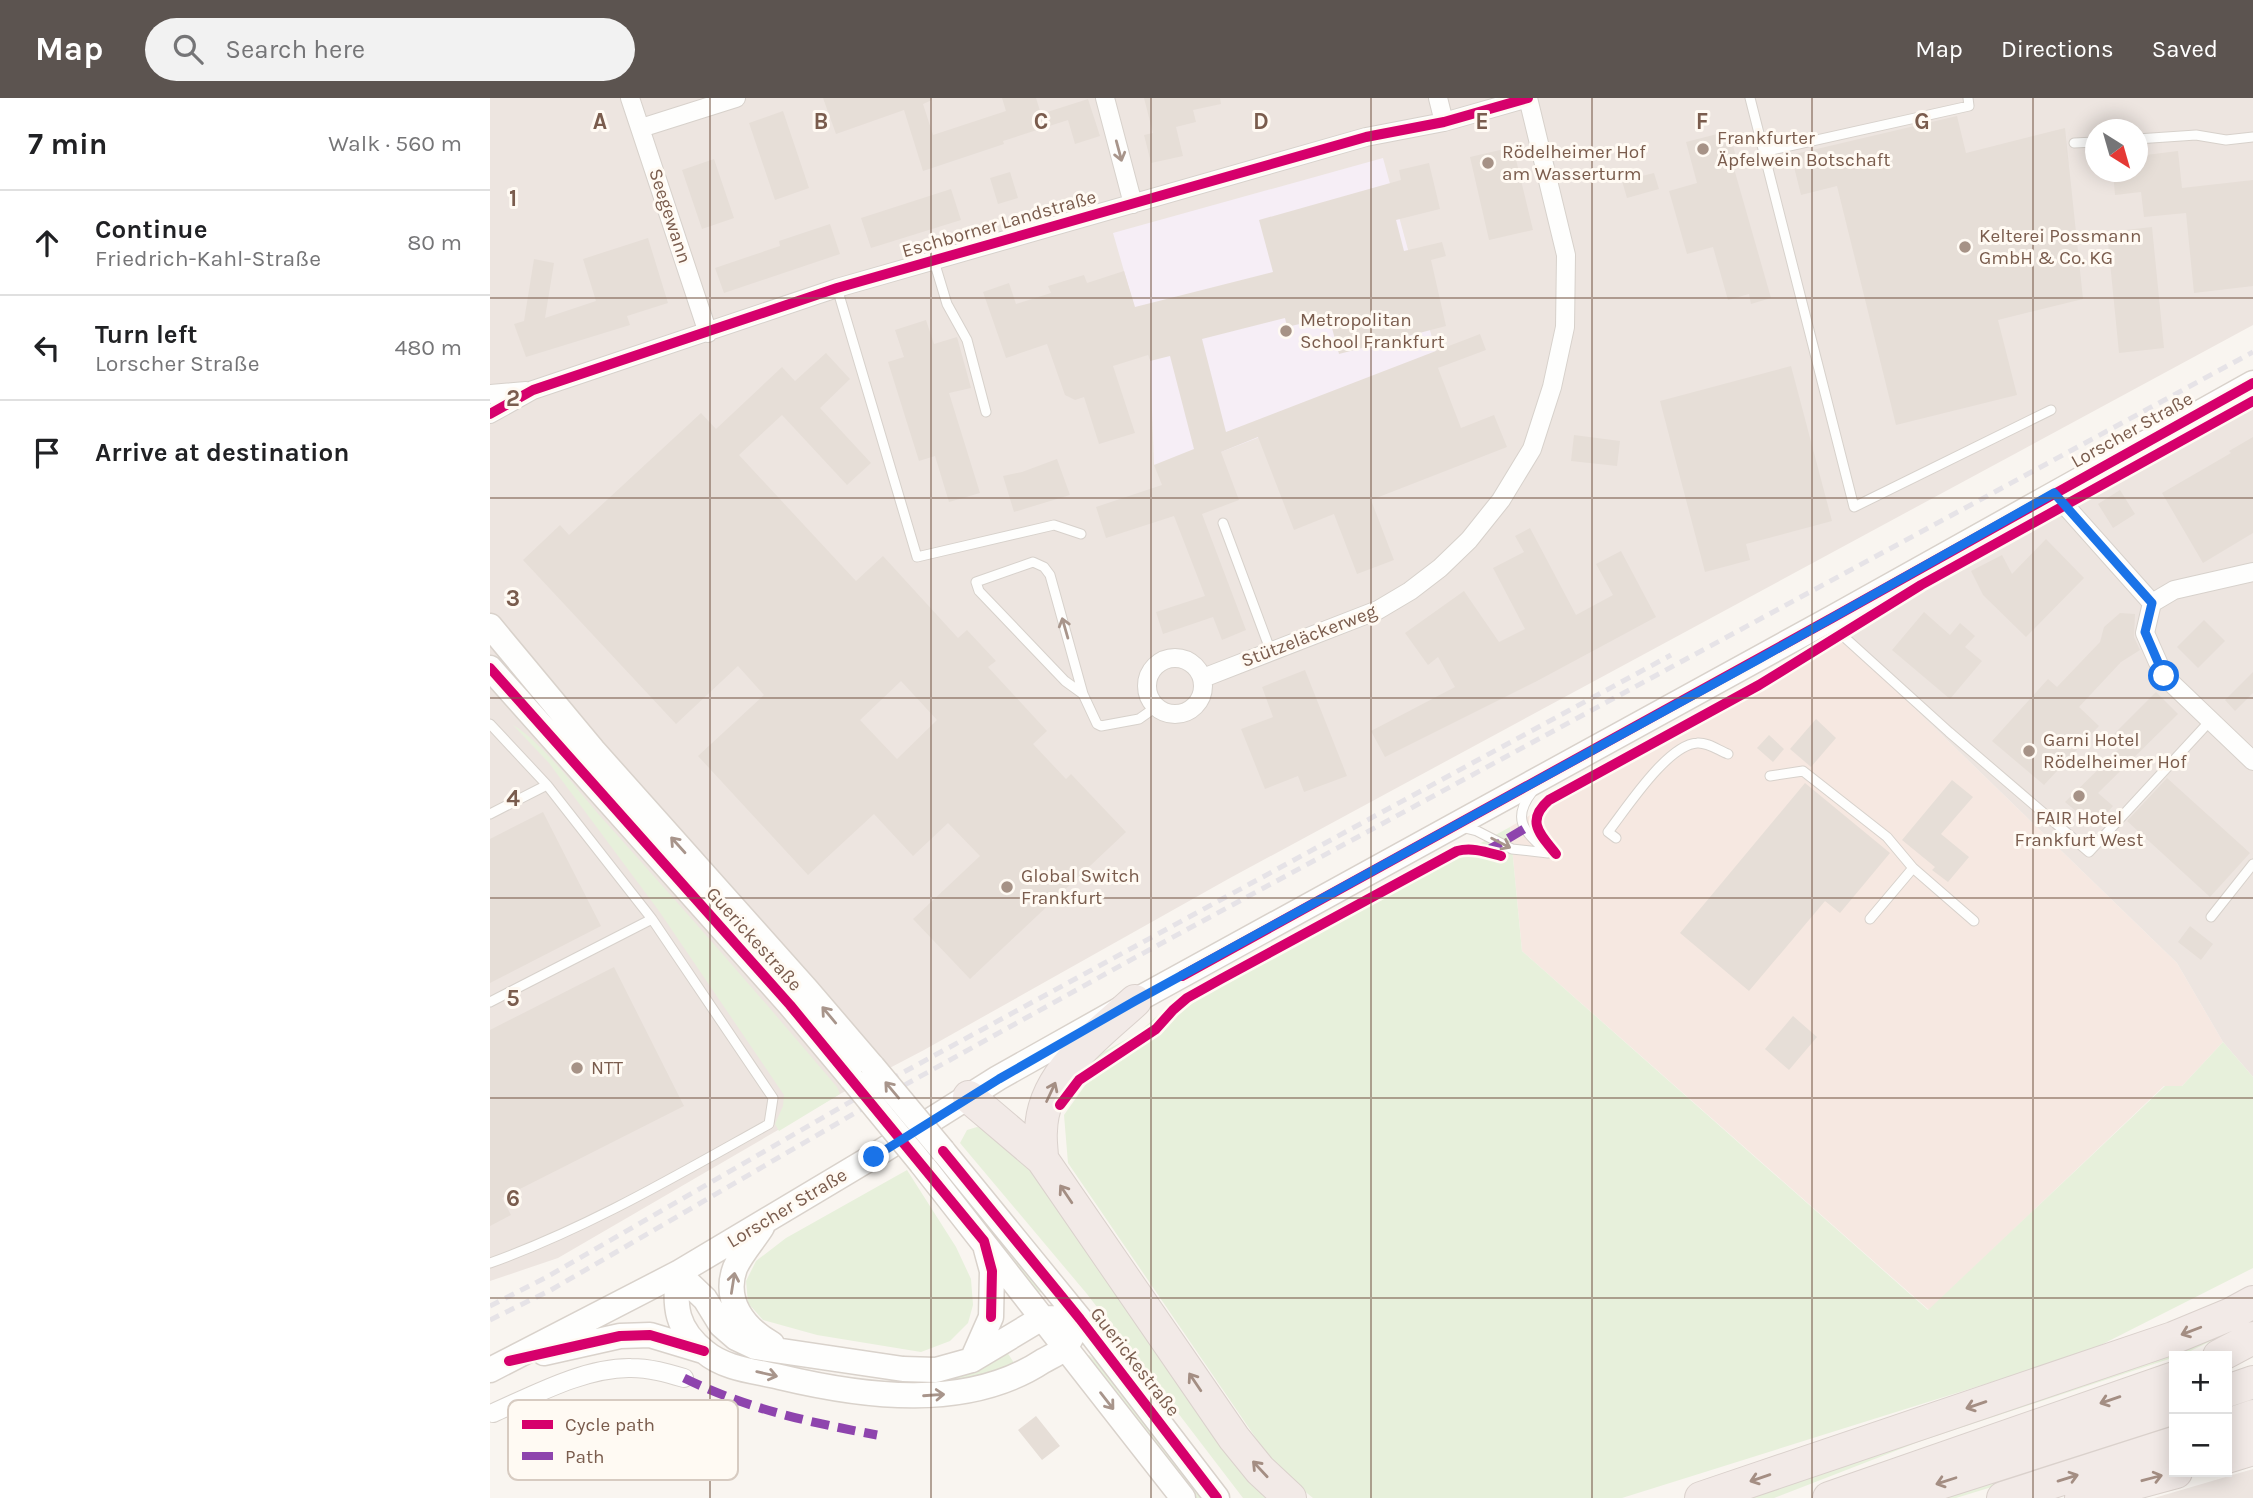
<!DOCTYPE html>
<html lang="en">
<head>
<meta charset="utf-8">
<style>
	body { margin:0; font-family:Karla,sans-serif; background:#f2f2f2; color:#202124 }
	.controls { position:absolute; right:21px; bottom:21px; display:grid; overflow:hidden; border-radius:0px; box-shadow:0 4px 18px #0003 }
	.controls button { width:63px; height:63px; display:grid; place-items:center; padding:0; border:0; border-bottom:2px solid #e0e0e0; background:#fff; color:#202124; font:35px sans-serif }
	.compass { position:absolute; left:1595px; top:21px; width:63px; height:63px; border-radius:50%; background:#fff; box-shadow:0 4px 18px #0003; rotate:143deg }
	.stop { position:absolute; width:21px; height:21px; margin:-16px; border:5px solid #1a73e8; border-radius:50%; background:#fff }
	.stop.end { background:#1a73e8; border-color:#fff; box-shadow:0 2px 7px #0008 }
	.list { margin:0; padding:0; list-style:none }
	h2 { display:flex; justify-content:space-between; align-items:center; height:91px; margin:0; padding:0 28px; font-size:30px }
	h2 small { font-size:23px; font-weight:400; color:#757577 }
	.list li { display:grid; grid-template-columns:46px 1fr auto; gap:21px; align-items:center; box-sizing:border-box; height:105px; padding:0 28px; border-top:2px solid #e0e0e0 }
	.list b { display:block; font-size:26px; white-space:nowrap }
	.list p { margin:0; font-size:23px; white-space:nowrap; color:#757577 }
	.list em { font-size:23px; font-style:normal; color:#757577 }
	.icon { flex:none; width:38px; height:38px; fill:none; stroke:currentColor; stroke-width:2; stroke-linecap:round; stroke-linejoin:round }
	.map { position:relative; flex:none; width:1763px; height:1400px; overflow:hidden }
	header { display:flex; align-items:center; gap:42px; box-sizing:border-box; height:98px; padding:0 35px; background:#5c5450; color:#fff }
	header strong { font-size:33px }
	nav { display:flex; gap:38px; margin-inline-start:auto; font-size:24px }
	.search { width:490px; height:63px; background:#f2f2f2; display:flex; align-items:center; gap:18px; box-sizing:border-box; padding:0 24px; border-radius:38px; color:#757577; font-size:26px }
	main { display:flex }
	aside { flex:1; background:#fff }
	.map>svg:first-child { display:block }
	.commercial { fill:#f6e8e1 }
	.industrial { fill:#ede5e0; fill-rule:evenodd }
	.education { fill:#f6eef6 }
	.green { fill:#e7f0db }
	.building { fill:#e6ded7; fill-rule:evenodd }
	.lines { fill:none; stroke-linecap:round; stroke-linejoin:round }
	.service-casing { stroke:#d7d1cb; stroke-width:11 }
	.minor-casing { stroke:#d7d1cb; stroke-width:20 }
	.secondary-casing { stroke:#d9d2cb; stroke-width:27 }
	.motorway-casing { stroke:#dad1cc; stroke-width:34 }
	.service { stroke:#fefefd; stroke-width:9 }
	.minor { stroke:#fefefd; stroke-width:18 }
	.secondary { stroke:#fefefd; stroke-width:24 }
	.motorway { stroke:#f2eae7; stroke-width:32 }
	.rail { stroke:#e6e3e7; stroke-width:5; stroke-dasharray:10 7; stroke-linecap:butt }
	.secondary-bridge-casing { stroke:#d9d2cb; stroke-width:27; stroke-linecap:butt }
	.secondary-bridge { stroke:#fefefd; stroke-width:24 }
	.quiet { stroke:#8e44ad; stroke-width:9; stroke-dasharray:18 9; stroke-linecap:butt }
	.cycleway-casing { stroke:#fffaf3; stroke-width:15 }
	.cycleway { stroke:#d6006c; stroke-width:10 }
	.oneway { stroke:#a8958b }
	.oneway2 { stroke:#a48e83 }
	.route { stroke:#1a73e8; stroke-width:9 }
	.grid { fill:none; stroke:#7a5c4d; stroke-width:2; stroke-opacity:0.55 }
	.poi-dot { fill:#a69286; stroke:#fffaf3; stroke-width:2.5 }
	.labels { text-anchor:middle; dominant-baseline:central; stroke-width:6; stroke-linejoin:round; paint-order:stroke }
	.poi-label { font-size:19px; fill:#7a5c4d; stroke:#fffaf3; text-anchor:start }
	.street-label { font-size:19px; fill:#7a5c4d; stroke:#fffaf3 }
	.key { fill:#fffaf3; stroke:#d7cbc1; stroke-width:2 }
	.key-label { font-size:19px; fill:#7a5c4d }
	.grid-label { font-size:23px; text-anchor:middle; font-weight:bold; fill:#7a5c4d; stroke:#fffaf3; stroke-width:6; stroke-linejoin:round; paint-order:stroke }
</style>
</head>
<body>
<header>
<strong>Map</strong>
<div class="search"><svg class="icon" aria-label="search" viewBox="0 0 24 24"><circle cx="10" cy="10" r="6"/><path d="M15 15l6 6"/></svg>Search here</div>
<nav><a>Map</a><a>Directions</a><a>Saved</a></nav>
</header>
<main>
<aside>
<h2>7 min<small>Walk · 560 m</small></h2>
<ul class="list">
<li><svg class="icon" aria-label="ahead" viewBox="0 0 24 24"><path d="M12 20V5M6 11l6-6 6 6"/></svg><div><b>Continue</b><p>Friedrich-Kahl-Straße</p></div><em>80 m</em></li>
<li><svg class="icon" aria-label="left" viewBox="0 0 24 24"><path d="M17 20v-9H6M10 6l-5 5 5 5"/></svg><div><b>Turn left</b><p>Lorscher Straße</p></div><em>480 m</em></li>
<li><svg class="icon" aria-label="arrive" viewBox="0 0 24 24"><path d="M6 21V4h12l-3 4 3 4H6"/></svg><div><b>Arrive at destination</b></div></li>
</ul>
</aside>
<div class="map">
<svg width="1763" height="1400" viewBox="0 0 1763 1400">
	<rect width="100%" height="100%" fill="#f9f5f0"/>
	<path class="commercial" d="M1347,535l340,330 46,79 -41,44h-18l-235,224 -407,-359 -12,-124z"/>
	<path class="industrial" d="M0,0h1763v227l-1023,553 -306,172 -84,44 -282,164 -68,23zM1605,32h42v42h-42z
		M1763,306v673l-30,-35 -46,-79 -340,-330z
		M1763,1371v29h-99z"/>
	<path class="education" d="M893,60l57,209 -281,109 -5,-12 -4,-103 -37,-128z"/>
	<path class="green" d="M23,627c27,15 66,67 88,92 80,89 159,179 236,270l3,7 -61,37 -4,-7 8,-18 1,-11 -125,-184 -110,-148z
		M1020,729l12,124 406,359 237,-224h17l41,-44 30,35v191l-166,84 -465,146h-309l-36,-29 -209,-306 -4,-48 27,-38 113,-82z
		M673,913l1,4c-25,29 -62,39 -90,65l20,-23 44,-24z
		M487,1029l13,2 25,19 258,350h-30l-156,-204 -127,-151 7,-13z
		M446,1057l106,137 -5,1 -108,-135z
		M417,1072l49,77 15,32 2,26 -5,18 -18,18 -29,11 -104,-17 -54,-15 -15,-17 -2,-22 10,-20 30,-23z
		M1763,1213v10l-69,33 -263,87 -147,57h-40z
		M517,1254l7,11c-31,16 -65,18 -99,24v-4l21,-1z
		M599,1257l7,6 105,137h-6l-109,-141z
		M1684,1325v7l-29,10 -189,58h-12z"/>
	<path class="building" d="M333,0h109v2l-9,4 10,31 73,-24 -4,-13h34l5,16 47,-15 12,37 -25,8 -7,-24 -65,21 1,3 -81,27 -19,-61 -68,24z
		M654,0h76l1,6 -28,6 3,12 -20,5 7,29 -32,7 -7,-28 9,-2z
		M293,13l26,77 -34,12 -26,-77z
		M1467,18l9,37 99,-25 18,171 -85,21 19,75 -121,30 -59,-239 -36,9 -10,-40z
		M1239,33l7,26 -5,1 40,140 -20,6 -2,-10 -21,6 -15,-53 -26,7 -18,-63 28,-8 -11,-41z
		M1023,49l20,83 -44,10 -19,-83z
		M1688,53l4,37 71,-8v106l-59,7 -8,-80 -42,4 -3,-25 -26,3 -2,-23h25v-16z
		M224,61l20,59 -32,11 -20,-59z
		M939,65l11,46 -44,11 8,31 38,-9 4,14 -15,4 15,66 -107,28 -10,-37 -42,10 -2,-9 -83,21 24,93 254,-98 6,16 -48,18 23,60 33,-13 13,32 -136,53 23,60 -37,14 -23,-60 -40,16 -36,-93 -37,15 18,48 -37,14 44,116 -24,10 -9,-23 -50,17 -7,-22 49,-16 -31,-80 -68,22 -10,-31 66,-22 -8,-20 40,-16 -24,-93 -20,5 -2,-6 -35,11 22,67 -36,11 -15,-47 -9,3 -10,-5 -18,-51 -41,14 -23,-66 26,-9 7,21 35,-11 -3,-7 36,-11 3,8 37,-12 11,36 138,-35 -14,-52 142,-40 -2,-10z
		M520,74l8,26 -20,6 -8,-26z
		M1164,75l5,16 -32,9 -5,-17z
		M461,91l10,31 -90,28 -10,-30z
		M340,126l10,30 -116,39 -9,-25 65,-22 -1,-5z
		M1662,129l12,121 -45,5 -12,-121z
		M158,140l20,65 -41,13 3,9 -104,32 -12,-33 10,-3 10,-62 20,4 -9,55 51,-17 -13,-42z
		M436,222l8,24 23,-7 14,51 -22,5 31,100 -31,9 -14,-46 -16,5 -31,-99 16,-5 -9,-27z
		M336,255l24,26 -30,29 51,55 -24,22 -65,-70 -43,40 117,126 27,-25 75,82 9,-8 29,31 -8,6 59,64 -14,13 33,35 5,-5 55,58 -156,147 -57,-60 67,-63 -32,-33 -35,33 -39,-42 -66,61 -110,-119 66,-61 -26,-29 -62,58 -153,-164 37,-35 9,10 132,-122 15,16 66,-62 13,14zM411,583l36,39 -40,39 -37,-39z
		M1301,268l41,155 -86,23 4,16 -45,12 -45,-171z
		M1084,337l46,6 -3,25 -46,-5z
		M1763,339v96l-50,30 -41,-70 69,-40 -2,-2z
		M567,361l13,36 -56,17 -11,-36 19,-4z
		M1630,392l15,24 -22,14 -15,-24z
		M1040,430l46,87 37,-20 -17,-31 25,-13 35,66 -119,64 -152,76 -14,-26 84,-44 -17,-30 -10,8 -23,-32 59,-42 35,51 26,-13 -32,-61 31,-16 -9,-16z
		M1556,441l38,39 -58,59 -43,-42 -12,-24 31,-16 10,19z
		M1434,514l26,23 10,-12 15,13 -10,11 17,14 -32,38 -58,-49z
		M1630,515l15,1 -1,23 6,13 -19,12 -42,45 20,19 -55,59 -52,-44 56,-62 9,8 43,-45 4,-15z
		M1714,522l21,21 -27,27 -21,-21z
		M815,572l42,106 -43,16 -6,-16 -33,13 -24,-60 32,-12 -11,-30z
		M1763,574v21l-18,18 -10,-11z
		M1666,594l22,22 -80,79 15,13 -18,21 -30,-25 56,-55 -10,-10z
		M1326,621l20,19 -25,29 -21,-18z
		M1279,637l15,14 -11,13 -16,-14z
		M1677,680l83,75 -40,44 -83,-76z
		M1462,682l21,17 -32,37 28,23 -21,25 -16,-12 3,-3 -33,-27z
		M1315,685l85,70 -50,60 -15,-12 -76,90 -69,-58z
		M53,714l58,114 -111,57v-144z
		M1700,828l23,18 -12,16 -23,-18z
		M124,869l70,139 -182,92 9,17 -21,11v-196z
		M1303,918l24,21 -28,33 -24,-21z
		M546,1318l24,30 -18,14 -24,-30z"/>
	<g class="lines">
		<g class="service-casing">
			<path id="service" d="M1260,0l104,409 197,-97
				M1647,41l59,-4 30,5 27,-3
				M1584,45l21,-1
				M1273,54l206,-46 -1,-8
				M444,163l13,43 20,36 19,72
				M347,190l80,269 137,-32 27,9
				M733,425l48,129
				M1343,522l9,15 107,97 140,120 121,-131
				M593,596l-18,-13 -86,-90 -3,-9 57,-20 11,5 6,8 33,119 14,30 4,2 38,-7 17,-12
				M0,626l57,61 105,134 121,179 -4,26c-90,50 -181,104 -279,139
				M1280,678l33,-5 84,66 26,31 -43,51
				M1042,694c-22,29 -6,40 16,61
				M0,716l57,-29
				M971,729l16,4 35,18 36,4
				M1126,740l-8,-6c18,-23 59,-87 89,-89 10,-1 21,7 31,11
				M1423,770l61,53
				M1721,819l42,-53
				M0,904l162,-83"/>
		</g>
		<g class="minor-casing">
			<path id="minor" d="M140,0l78,235
				M615,0l28,106
				M948,0l6,24
				M151,30l95,-30
				M0,296l36,-3
				M0,316l43,-24 304,-102 529,-151 78,-15 84,-24
				M1564,395l98,110 -7,30 19,43 89,85
				M1662,505l22,-13 79,-18
				M657 588a28 28 0 1 1 56 0a28 28 0 1 1-56 0Z
				M713,580l175,-68 32,-19 30,-23 29,-28 32,-40 31,-51 20,-62 13,-60 1,-72 -38,-157
				M3,1315c41,-18 93,-46 138,-45 19,0 36,5 53,10"/>
		</g>
		<g class="secondary-casing">
			<path id="secondary" d="M0,528l103,124 214,240 66,77
				M0,570l300,337 62,74
				M453,1053l137,168 137,179
				M431,1065l262,335
				M272,1129c-8,13 -21,27 -27,41 -12,33 9,60 37,76
				M188,1175c-4,34 -2,56 27,79 20,17 50,19 75,25 84,20 187,34 263,-16 7,-4 17,-8 22,-14 7,-7 11,-20 15,-28
				M188,1175l27,26 16,26 15,13 19,9 148,22 33,1 36,-10 70,-42 38,1
				M54,1255l76,-17 30,-1 53,16
				M482,1262l19,-43 1,-46 -6,-22
				M0,1272l188,-97 196,-117 124,-78 137,-77 697,-383 421,-235"/>
		</g>
		<g class="motorway-casing">
			<path id="motorway" d="M479,999l73,62 192,279 26,32 30,28
				M552,1061c0,-9 -2,-19 -1,-28 1,-57 56,-95 94,-130
				M1729,1258l34,-18
				M1737,1293l26,-9
				M1737,1327l26,-9
				M1737,1359l26,-8
				M1211,1400l472,-160 58,-24 22,-12
				M1339,1400l345,-120
				M1403,1400l281,-90
				M1513,1400l171,-55
				M1591,1400l95,-26"/>
		</g>
		<use href="#service" class="service"/>
		<use href="#minor" class="minor"/>
		<use href="#secondary" class="secondary"/>
		<use href="#motorway" class="motorway"/>
		<path class="rail" d="M0,1208l55,-28 324,-187 802,-436
			M0,1222l61,-30 323,-188 253,-140 1126,-610"/>
		<g class="secondary-bridge-casing">
			<path id="secondary-bridge" d="M383,969l70,84
				M362,981l69,84"/>
		</g>
		<use href="#secondary-bridge" class="secondary-bridge"/>
		<path class="quiet" d="M995,754l51,-30
			M194,1280c64,31 124,44 193,57"/>
		<g class="cycleway-casing">
			<path id="cycleway" d="M0,316l43,-24 304,-102 529,-151 78,-15 84,-24
				M0,570l300,337 194,236 8,30 -1,46
				M1066,756c-16,-20 -31,-33 -7,-54l210,-115 162,-100 332,-184
				M692,878l650,-358 421,-235
				M570,1007l19,-25 77,-51 17,-19 14,-12 34,-19 236,-128c15,-4 29,1 44,5
				M453,1053l137,168 137,179
				M19,1263l111,-25 30,-1 54,16"/>
		</g>
		<use href="#cycleway" class="cycleway"/>
	</g>
	<defs><path id="oneway-shaft" d="M-6 0H5M1.5-3L5.5 0L1.5 3" fill="none" stroke-width="1.6" stroke-linecap="round" stroke-linejoin="round" transform="scale(1.75)"/></defs>
	<g class="oneway">
		<use href="#oneway-shaft" transform="translate(629 53) rotate(75)"/>
		<use href="#oneway-shaft" transform="translate(575 530) rotate(-106)"/>
		<use href="#oneway-shaft" transform="translate(1011 745) rotate(27)"/>
		<use href="#oneway-shaft" transform="translate(188 747) rotate(-132)"/>
		<use href="#oneway-shaft" transform="translate(339 917) rotate(-130)"/>
		<use href="#oneway-shaft" transform="translate(402 992) rotate(-130)"/>
		<use href="#oneway-shaft" transform="translate(243 1185) rotate(-81)"/>
		<use href="#oneway-shaft" transform="translate(277 1276) rotate(13)"/>
		<use href="#oneway-shaft" transform="translate(444 1297) rotate(-4)"/>
		<use href="#oneway-shaft" transform="translate(617 1303) rotate(52)"/>
	</g>
	<g class="oneway2">
		<use href="#oneway-shaft" transform="translate(561 994) rotate(-65)"/>
		<use href="#oneway-shaft" transform="translate(576 1096) rotate(-124)"/>
		<use href="#oneway-shaft" transform="translate(1701 1233) rotate(159)"/>
		<use href="#oneway-shaft" transform="translate(705 1284) rotate(-124)"/>
		<use href="#oneway-shaft" transform="translate(1620 1302) rotate(161)"/>
		<use href="#oneway-shaft" transform="translate(1486 1307) rotate(161)"/>
		<use href="#oneway-shaft" transform="translate(770 1371) rotate(-133)"/>
		<use href="#oneway-shaft" transform="translate(1270 1380) rotate(161)"/>
		<use href="#oneway-shaft" transform="translate(1578 1380) rotate(-17)"/>
		<use href="#oneway-shaft" transform="translate(1662 1380) rotate(-15)"/>
		<use href="#oneway-shaft" transform="translate(1456 1383) rotate(162)"/>
	</g>
	<g class="lines">
		<path class="route" d="M384,1059l125,-78 136,-78 624,-342 295,-166 98,110 -7,29 19,44"/>
	</g>
	<path class="grid" d="M220,0v1400M441,0v1400M661,0v1400M881,0v1400M1102,0v1400M1322,0v1400M1543,0v1400M0,200h1763M0,400h1763M0,600h1763M0,800h1763M0,1000h1763M0,1200h1763"/>
	<g class="poi-dot">
		<circle cx="1213" cy="51" r="7"/>
		<circle cx="998" cy="65" r="7"/>
		<circle cx="1475" cy="149" r="7"/>
		<circle cx="796" cy="233" r="7"/>
		<circle cx="1539" cy="653" r="7"/>
		<circle cx="1589" cy="698" r="7"/>
		<circle cx="517" cy="789" r="7"/>
		<circle cx="87" cy="970" r="7"/>
	</g>
	<g class="labels">
		<g class="poi-label">
			<text x="1227" y="40">Frankfurter<tspan x="1227" dy="22">Äpfelwein Botschaft</tspan></text>
			<text x="1012" y="54">Rödelheimer Hof<tspan x="1012" dy="22">am Wasserturm</tspan></text>
			<text x="1489" y="138">Kelterei Possmann<tspan x="1489" dy="22">GmbH &amp; Co. KG</tspan></text>
			<text x="810" y="222">Metropolitan<tspan x="810" dy="22">School Frankfurt</tspan></text>
			<text x="1553" y="642">Garni Hotel<tspan x="1553" dy="22">Rödelheimer Hof</tspan></text>
			<text x="1589" y="720" text-anchor="middle">FAIR Hotel<tspan x="1589" dy="22">Frankfurt West</tspan></text>
			<text x="531" y="778">Global Switch<tspan x="531" dy="22">Frankfurt</tspan></text>
			<text x="101" y="970">NTT</text>
		</g>
		<g class="street-label">
			<text transform="translate(180 118) rotate(72)">Seegewann</text>
			<text transform="translate(509 126) rotate(-16)">Eschborner Landstraße</text>
			<text transform="translate(1642 332) rotate(-29)">Lorscher Straße</text>
			<text transform="translate(819 538) rotate(-21)">Stützeläckerweg</text>
			<text transform="translate(264 841) rotate(48)">Guerickestraße</text>
			<text transform="translate(297 1110) rotate(-31)">Lorscher Straße</text>
			<text transform="translate(645 1264) rotate(52)">Guerickestraße</text>
		</g>
	</g>
	<rect x="18" y="1302" width="230" height="80" rx="10" class="key"/>
	<rect x="32" y="1322" width="31" height="9" fill="#d6006c"/>
	<rect x="32" y="1354" width="31" height="8" fill="#8e44ad"/>
	<g class="key-label">
		<text x="75" y="1333">Cycle path</text>
		<text x="75" y="1365">Path</text>
	</g>
	<g class="grid-label">
		<text x="110" y="31">A</text>
		<text x="331" y="31">B</text>
		<text x="551" y="31">C</text>
		<text x="771" y="31">D</text>
		<text x="992" y="31">E</text>
		<text x="1212" y="31">F</text>
		<text x="1432" y="31">G</text>
		<text x="23" y="108">1</text>
		<text x="23" y="308">2</text>
		<text x="23" y="508">3</text>
		<text x="23" y="708">4</text>
		<text x="23" y="908">5</text>
		<text x="23" y="1108">6</text>
	</g>
</svg>
<div class="controls">
<button>+</button>
<button>−</button>
</div>
<svg class="compass" viewBox="-18 -18 36 36"><path d="M0-13l5 13h-10z" fill="#e53935"/><path d="M0 13l5-13h-10z" fill="#757577"/></svg>
<div class="stop" style="left:1674px;top:578px"></div>
<div class="stop end" style="left:384px;top:1059px"></div>
</div>
</main>
</body>
</html>
